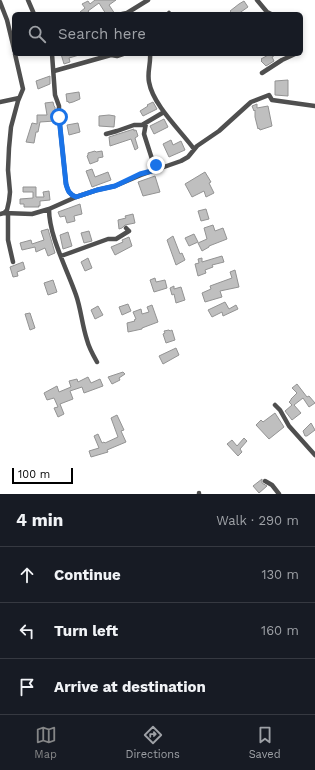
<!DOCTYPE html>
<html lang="en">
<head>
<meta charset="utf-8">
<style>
	body { margin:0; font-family:"Work Sans",sans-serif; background:#20242c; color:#f1f3f6 }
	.scale { position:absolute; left:12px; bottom:10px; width:61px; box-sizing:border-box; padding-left:4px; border:2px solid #000; border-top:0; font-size:11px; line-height:14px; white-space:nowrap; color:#000; -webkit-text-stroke:3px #fff; paint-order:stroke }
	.stop { position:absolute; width:12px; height:12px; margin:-9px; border:3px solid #1a73e8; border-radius:50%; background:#fff }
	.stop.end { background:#1a73e8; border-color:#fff; box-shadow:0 1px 4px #0008 }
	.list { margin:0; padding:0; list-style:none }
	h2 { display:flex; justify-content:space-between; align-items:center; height:52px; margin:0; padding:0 16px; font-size:17px }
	h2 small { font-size:13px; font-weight:400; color:#9ea1a6 }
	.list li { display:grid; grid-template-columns:26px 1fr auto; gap:12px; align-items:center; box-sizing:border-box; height:56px; padding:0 16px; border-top:1px solid #363941 }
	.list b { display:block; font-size:15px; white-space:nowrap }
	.list em { font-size:13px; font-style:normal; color:#9ea1a6 }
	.icon { flex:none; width:22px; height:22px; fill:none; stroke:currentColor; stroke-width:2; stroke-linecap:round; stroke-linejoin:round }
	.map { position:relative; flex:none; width:315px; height:494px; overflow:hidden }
	.search { position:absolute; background:#171b24; box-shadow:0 2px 6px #0003; left:12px; right:12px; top:12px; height:44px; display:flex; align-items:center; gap:10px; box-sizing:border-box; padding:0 14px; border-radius:6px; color:#9ea1a6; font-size:15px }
	.sheet { height:220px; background:#171b24 }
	nav { display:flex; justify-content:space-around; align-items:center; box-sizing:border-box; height:56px; border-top:1px solid #363941; background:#171b24; font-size:11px; color:#9ea1a6 }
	nav a { display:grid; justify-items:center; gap:2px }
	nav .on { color:#858687 }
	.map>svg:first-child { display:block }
	.building { fill:#bfbfbf; stroke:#939393 }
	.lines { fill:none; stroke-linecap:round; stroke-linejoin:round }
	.minor { stroke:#4f4f4f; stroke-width:4.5 }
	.route { stroke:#1a73e8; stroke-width:5 }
</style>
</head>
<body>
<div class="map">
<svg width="315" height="494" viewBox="0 0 315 494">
	<rect width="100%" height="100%" fill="#fff"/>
	<path class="building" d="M95,0h21l-7,5 6,9h-9l-7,-11 -11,8 2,3h-9l-1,-2 5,-4 -3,-4 6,-3 2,3z
		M244,1l4,6 -10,7h-5l-3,-3 9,-7z
		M61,54h18v1l-10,3 1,4 -6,2z
		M270,54h7l-5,3 2,4 -8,5 -5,-5 1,-1 -1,-1z
		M50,76v8l-12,5 -2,-8z
		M288,80v16l-13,-1v-14z
		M79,92l1,7 -7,3 -4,1 -1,-2 -1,1 -1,-8z
		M53,102l1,4 1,1v14l-15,1 -2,10h-2l-2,11 -8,-1 6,-19 5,1v-9h10l-2,-12z
		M153,102l4,7 -14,7 -3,-5 8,-5 -1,-1z
		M257,104v4l11,-2 4,20 -12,4 -1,-2 -1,1 -3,-12v-7l-1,1 -2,-5z
		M109,115l6,1 -1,11 -15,-1v-10z
		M164,119l4,8 -14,7 -4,-8z
		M78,123l2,9 -11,3 -2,-10z
		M134,129v2l2,-1 2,6 -3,2 3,10 -3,2 -4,-11 -21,7 -1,-9z
		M171,140l2,5 8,-4 4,9 -16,7 -6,-13z
		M95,151l1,1 6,-1 1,6 -5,1v3l-8,3 -3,-8 1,-1v-2z
		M92,169l3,8 13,-5 3,8 -19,7 -6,-16z
		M205,172l6,10 -2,1 5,10 -8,4 -2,-6 -12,6 -7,-13z
		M155,176l5,16 -17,4 -5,-14z
		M23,187h13v10h8l-1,-5 6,-1 1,9 -10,1v5h-2l1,1h-15v-3h-4v-5l13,-1v-6h-10z
		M80,204l2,10 -8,2 1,5 -8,2 -2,-7 -5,1 -2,-5z
		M206,209l3,10 -8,2 -3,-10z
		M133,214l2,9 -10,2 -3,3 -3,1 -1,-9 8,-2 -1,-2z
		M213,225l2,6 8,-3 4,11 -18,7v1l-7,4 -4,-8 9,-4 -3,-11z
		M48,229l7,24 -7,3 -3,-8 -9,4 -1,-5 -13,3 -2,-7 11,-3 1,4 12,-4 -3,-9z
		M89,231l3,10 -8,2 -3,-10z
		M68,232l4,14 -9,3 -3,-14z
		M194,234l4,8 -9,4 -4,-8z
		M173,236l7,18 2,-1 3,7 -9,5 -9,-25z
		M129,237l3,9 -17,9 -4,-8 12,-5 -1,-2z
		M222,256l2,6 -12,3 1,2 -8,3 1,3 -8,3 -3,-12 4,-1 -1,-4 4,-1v4z
		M88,258l4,10 -7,3 -4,-9z
		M23,262l2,7 -8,3 1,4 -5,1 -3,-10z
		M235,270l4,17 -19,4 2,6 -17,5 -3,-9 9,-4 -1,-3 22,-8 -2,-6z
		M155,278l1,4 9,-2 2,8 -13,4 -4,-12z
		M53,280l4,12 -9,3 -4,-12z
		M174,286v3l7,-2 4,13 -9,3 -2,-9 -2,1 -2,-7z
		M225,302l4,7 7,-4 2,4 -15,7 -1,-4 -10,5 -4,-7z
		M128,304l3,7 -9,4 -3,-8z
		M152,305l6,17 -16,6v1l-14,3 -1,-9 8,-2 -1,-1 2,-1 -3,-7 8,-3 1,5 7,-2 -2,-5z
		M98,306l5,9 -8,4 -4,-9z
		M30,313l5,15 -5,2 -5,-16z
		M169,330l1,1 2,-1 3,10 -9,3 -3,-9 2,-1 -1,-2z
		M176,348l3,7 -16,9 -4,-8z
		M123,372l2,2 -6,4 1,2 -8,4 -4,-7z
		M88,377l3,6 9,-4 3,7 -19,7 -2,-6 -12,4 3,8 -13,5 4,10 -6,3 -4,-9 4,-1 -4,-9 -7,2 -3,-7 13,-7 2,6 12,-5 -2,-6 8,-2 1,3z
		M297,384l10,13 2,-1 6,7 -6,4 -6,-9 -9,7 7,8 -9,7 -7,-9 7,-6 -3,-3 2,-2v-1l6,-6 -5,-5z
		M275,413l9,14 -15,12 -13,-14 5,-5 2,2z
		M117,415l7,15 -3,1 5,11 -19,8 1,2 -17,5 -2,-6 10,-3 -5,-12 4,-2 4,9 2,-1 1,1 13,-6 -7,-19z
		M311,423l4,7 -8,6h-2l-2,-5z
		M244,438l3,3 -7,8 2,3 -4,4 -11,-12 5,-4 5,6z
		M262,479v4l5,3 -8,7 -6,-7z"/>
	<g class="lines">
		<path class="minor" d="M28,0l6,14
			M257,0l10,12 4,2
			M0,2l7,18 7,29
			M122,14l5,-1 21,-13
			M168,14l1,-1
			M52,54l3,41 4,11v11l7,67c2,7 3,10 10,13l21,-7 18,-4 26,-11 40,-14 7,-4 9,-11 22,-15 32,-29 18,-7 3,5 43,6
			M150,54c1,9 -3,18 -1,28 4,23 31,48 45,67
			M54,71l57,-16 6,1 6,-2
			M262,73l20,-13 13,-6
			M0,102l19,-4
			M146,123l-2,11 8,25 7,10
			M106,134l11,-3 17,-6h8l22,-13
			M49,209c0,27 18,60 27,86 5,14 6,30 11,45 2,8 6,15 10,22
			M4,213l28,1 17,-5 27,-12
			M8,213v27l5,22
			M0,214l4,-1 3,-3 2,-9 1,-9 -2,-22 1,-22 2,-21 7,-26 5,-12 -8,-35
			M61,256l47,-17h8l13,-8 -3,-3
			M275,405l5,5 9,16 26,29
			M265,481l7,4 7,9
			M199,493v1"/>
	</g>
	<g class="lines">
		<path class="route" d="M59,117l7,67c2,7 3,10 10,13l21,-7 18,-4 25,-12 19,-5 -3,-4"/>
	</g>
</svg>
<div class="scale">100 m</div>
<div class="stop" style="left:59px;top:117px"></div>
<div class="stop end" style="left:156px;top:165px"></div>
<div class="search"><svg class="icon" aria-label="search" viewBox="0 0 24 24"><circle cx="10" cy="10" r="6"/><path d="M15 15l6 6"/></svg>Search here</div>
</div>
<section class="sheet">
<h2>4 min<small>Walk · 290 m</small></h2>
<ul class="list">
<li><svg class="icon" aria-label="ahead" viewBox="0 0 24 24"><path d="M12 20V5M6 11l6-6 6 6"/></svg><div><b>Continue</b></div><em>130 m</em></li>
<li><svg class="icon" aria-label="left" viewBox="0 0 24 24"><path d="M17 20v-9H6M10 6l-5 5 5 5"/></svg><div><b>Turn left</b></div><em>160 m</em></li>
<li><svg class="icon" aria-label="arrive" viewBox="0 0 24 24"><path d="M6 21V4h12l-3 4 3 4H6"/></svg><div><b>Arrive at destination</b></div></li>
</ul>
</section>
<nav>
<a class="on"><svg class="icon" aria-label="map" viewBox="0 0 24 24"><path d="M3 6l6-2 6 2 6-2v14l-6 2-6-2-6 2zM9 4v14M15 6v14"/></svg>Map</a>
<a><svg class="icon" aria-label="directions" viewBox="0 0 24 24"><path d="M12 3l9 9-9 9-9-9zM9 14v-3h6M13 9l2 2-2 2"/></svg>Directions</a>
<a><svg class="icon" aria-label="saved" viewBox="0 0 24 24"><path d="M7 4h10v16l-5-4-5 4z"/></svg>Saved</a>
</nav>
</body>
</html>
